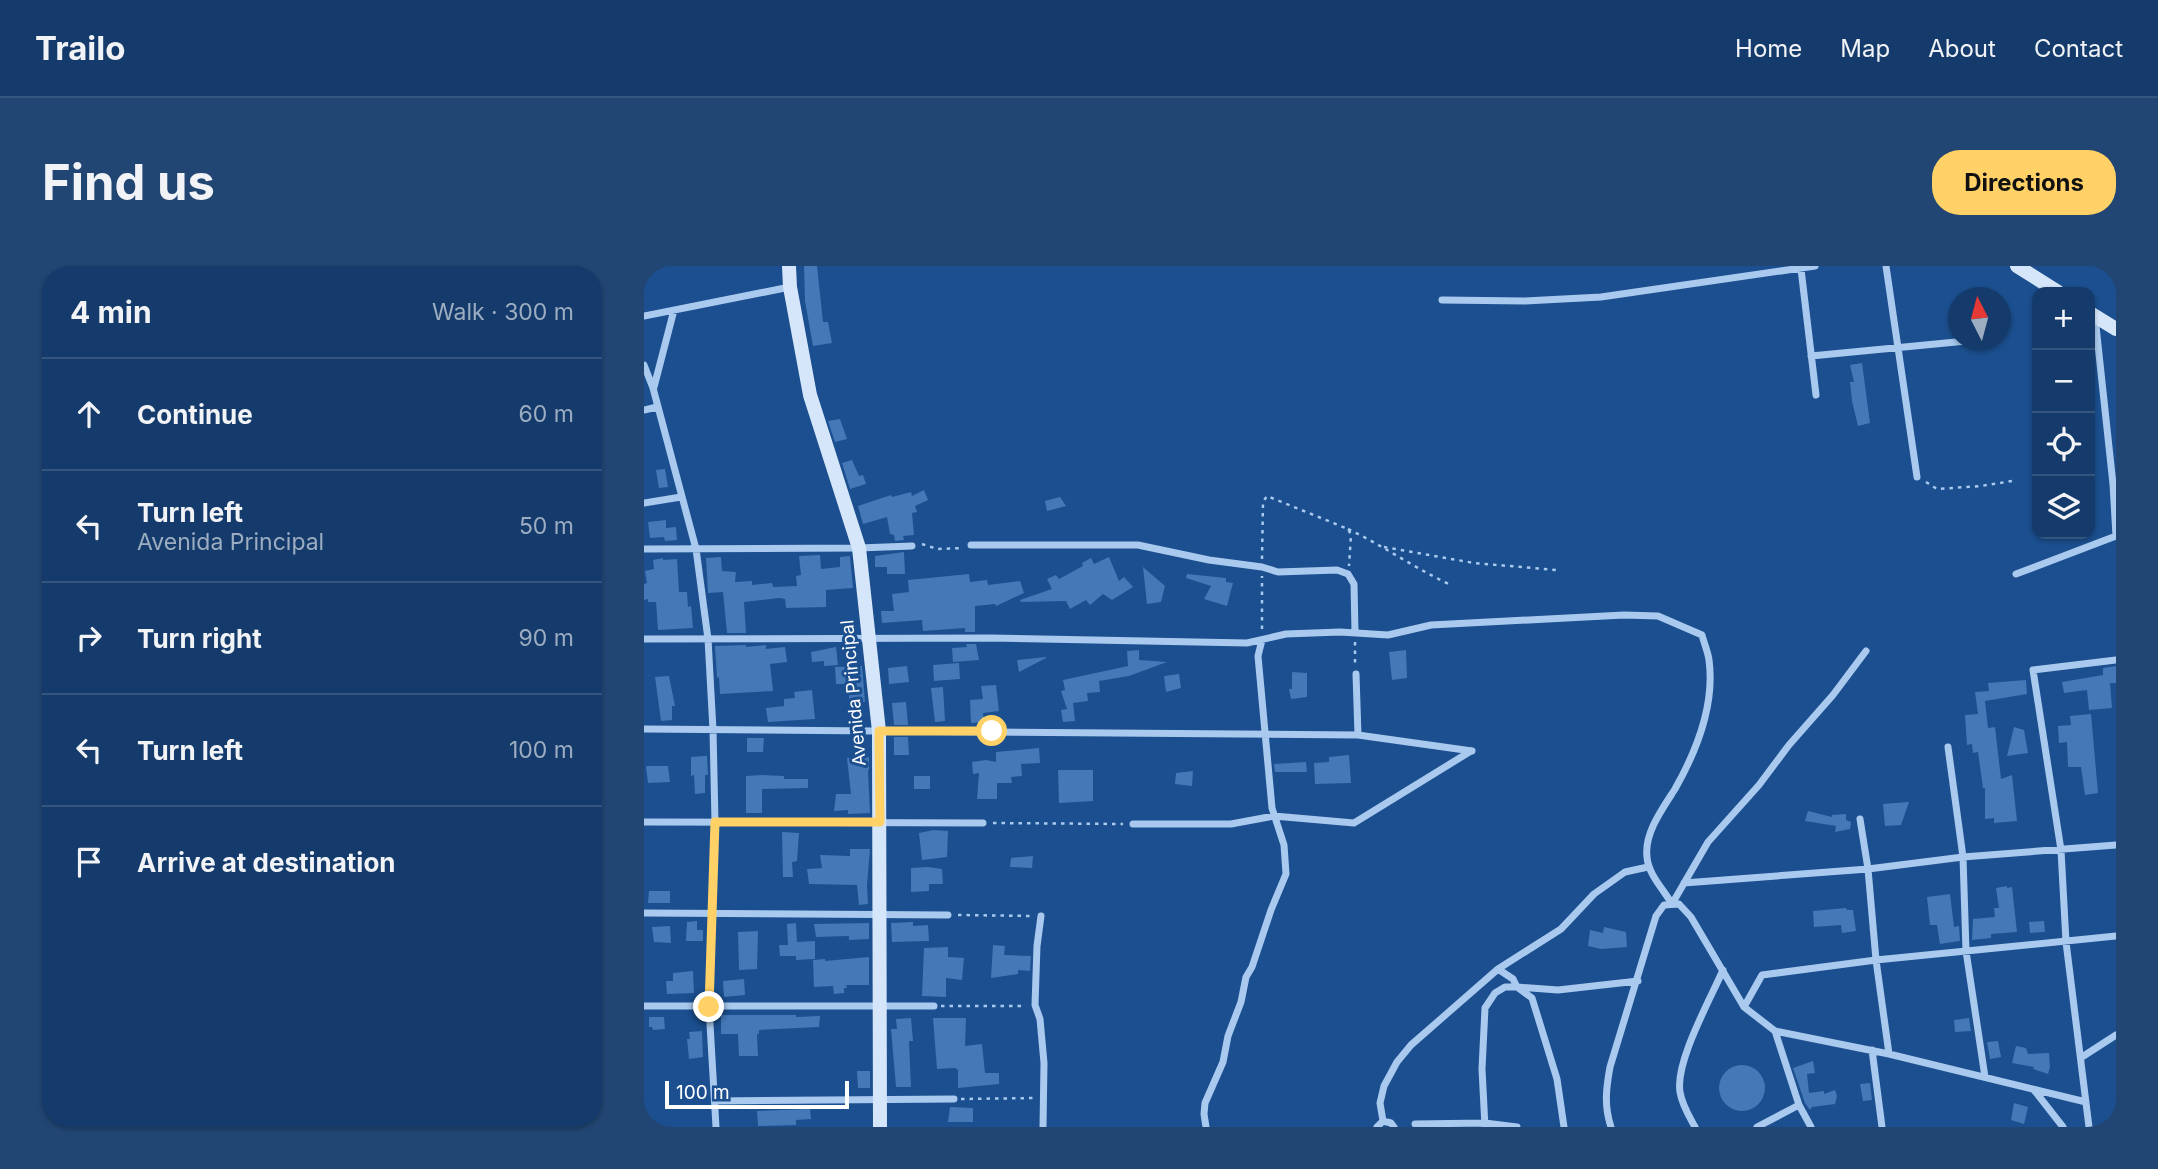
<!DOCTYPE html>
<html lang="en">
<head>
<meta charset="utf-8">
<style>
	body { margin:0; font-family:Inter,sans-serif; background:#214673; color:#f1f3f6 }
	.controls { position:absolute; right:21px; top:21px; display:grid; overflow:hidden; border-radius:14px; box-shadow:0 2px 5px #0004 }
	.controls button { width:63px; height:63px; display:grid; place-items:center; padding:0; border:0; border-bottom:2px solid #33557e; background:#143b6b; color:#f1f3f6; font:35px sans-serif }
	.compass { position:absolute; left:1304px; top:21px; width:63px; height:63px; border-radius:50%; background:#143b6b; box-shadow:0 2px 5px #0004; rotate:354deg }
	.scale { position:absolute; left:21px; bottom:18px; width:184px; box-sizing:border-box; padding-left:7px; border:4px solid #fff; border-top:0; font-size:19px; line-height:24px; white-space:nowrap; color:#fff; -webkit-text-stroke:5px #1b4f8f; paint-order:stroke }
	.stop { position:absolute; width:21px; height:21px; margin:-16px; border:5px solid #ffd166; border-radius:50%; background:#fff }
	.stop.end { background:#ffd166; border-color:#fff; box-shadow:0 2px 7px #0008 }
	.list { margin:0; padding:0; list-style:none }
	h2 { display:flex; justify-content:space-between; align-items:center; height:91px; margin:0; padding:0 28px; font-size:30px }
	h2 small { font-size:23px; font-weight:400; color:#9dadc1 }
	.list li { display:grid; grid-template-columns:46px 1fr auto; gap:21px; align-items:center; box-sizing:border-box; height:112px; padding:0 28px; border-top:2px solid #33557e }
	.list b { display:block; font-size:26px; white-space:nowrap }
	.list p { margin:0; font-size:23px; white-space:nowrap; color:#9dadc1 }
	.list em { font-size:23px; font-style:normal; color:#9dadc1 }
	.icon { flex:none; width:38px; height:38px; fill:none; stroke:currentColor; stroke-width:2; stroke-linecap:round; stroke-linejoin:round }
	.map { position:relative; flex:none; width:1472px; height:861px; overflow:hidden; border-radius:28px }
	header { display:flex; align-items:center; gap:42px; box-sizing:border-box; height:98px; padding:0 35px; background:#143b6b; border-bottom:2px solid #33557e }
	header strong { font-size:33px }
	nav { display:flex; gap:38px; margin-inline-start:auto; font-size:24px }
	.intro { display:flex; align-items:center; justify-content:space-between; box-sizing:border-box; height:168px; padding:0 42px }
	h1 { margin:0; font-size:49px }
	.button { padding:18px 32px; border-radius:28px; background:#ffd166; color:#111; font-size:24px; font-weight:700 }
	main { display:flex; gap:42px; padding:0 42px }
	aside { flex:1; background:#143b6b; border-radius:28px; box-shadow:0 2px 5px #0004 }
	.map>svg:first-child { display:block }
	.building { fill:#4478b7 }
	.lines { fill:none; stroke-linecap:round; stroke-linejoin:round }
	.path { stroke:#a9c9ee; stroke-width:2.5; stroke-dasharray:3.5 5; stroke-linecap:butt }
	.street { stroke:#a9c9ee; stroke-width:7 }
	.secondary { stroke:#d6e6fa; stroke-width:14 }
	.route { stroke:#ffd166; stroke-width:9 }
	.labels { text-anchor:middle; dominant-baseline:central; stroke-width:6; stroke-linejoin:round; paint-order:stroke }
	.street-label { font-size:18px; fill:#fff; stroke:#1b4f8f }
</style>
</head>
<body>
<header>
<strong>Trailo</strong>
<nav><a>Home</a><a>Map</a><a>About</a><a>Contact</a></nav>
</header>
<div class="intro"><h1>Find us</h1><a class="button">Directions</a></div>
<main>
<aside>
<h2>4 min<small>Walk · 300 m</small></h2>
<ul class="list">
<li><svg class="icon" aria-label="ahead" viewBox="0 0 24 24"><path d="M12 20V5M6 11l6-6 6 6"/></svg><div><b>Continue</b></div><em>60 m</em></li>
<li><svg class="icon" aria-label="left" viewBox="0 0 24 24"><path d="M17 20v-9H6M10 6l-5 5 5 5"/></svg><div><b>Turn left</b><p>Avenida Principal</p></div><em>50 m</em></li>
<li><svg class="icon" aria-label="right" viewBox="0 0 24 24"><path d="M7 20v-9h11M14 6l5 5-5 5"/></svg><div><b>Turn right</b></div><em>90 m</em></li>
<li><svg class="icon" aria-label="left" viewBox="0 0 24 24"><path d="M17 20v-9H6M10 6l-5 5 5 5"/></svg><div><b>Turn left</b></div><em>100 m</em></li>
<li><svg class="icon" aria-label="arrive" viewBox="0 0 24 24"><path d="M6 21V4h12l-3 4 3 4H6"/></svg><div><b>Arrive at destination</b></div></li>
</ul>
</aside>
<div class="map">
<svg width="1472" height="861" viewBox="0 0 1472 861">
	<rect width="100%" height="100%" fill="#1b4f8f"/>
	<path class="building" d="M160,0h13l6,56h5l4,21 -19,3 -8,-45z
		M1218,97l8,60 -12,3 -6,-25 -2,-19h4l-4,-17z
		M196,153l7,20 -12,3 -7,-21z
		M208,194l7,16 4,-1 3,9 -16,5 -8,-26z
		M21,203l3,18 -9,1 -3,-18z
		M280,224l4,10 -13,6 2,6 -5,1 2,22 -11,1 1,4 -9,1 -1,-6 -4,-1 -3,-17 -24,7 -5,-18 33,-11 1,2 19,-5 1,4z
		M416,231l6,9 -19,5 -2,-10z
		M22,254v8l10,-1 1,13 -12,1 -1,-4 -14,1 -2,-16z
		M260,286l1,22h-18v-7h-12v-11z
		M176,289l1,14 19,-2v-10l10,-1 3,32 -27,2v17l-40,1 -1,-9 -6,-1 -35,4 2,31h-19l-4,-41 -15,1 -2,-35 15,-1 1,14 14,1 -1,10 17,-1v4l20,-2 1,4 24,-1 -1,-10 5,-1 -2,-19z
		M465,291l10,24 5,-4 9,10 -21,13 -9,-6 -13,11 -4,-5 -16,9 -4,-8 -45,1 -1,-2 32,-11 -5,-10 9,-4 3,4 24,-13 -1,-3 9,-5 3,6z
		M19,292v2l14,-1 2,33h8l1,15 3,-1 2,22 -35,2 -2,-28h-8v-3l-4,1v-16l3,-1 -2,-12 9,-2 -1,-9z
		M499,301l22,19 -4,16 -14,2z
		M325,308l1,8 17,-2 1,5 32,-4 4,12 -28,13 -1,-2 -20,2v26h-10v-4l-42,3 -1,-11 -40,3 -1,-12h13l-2,-17 17,-2 -1,-12z
		M543,308l39,4v4l7,1 -6,23 -23,-7 7,-13 -25,-8z
		M322,378h10l3,16 -26,2 -1,-14 15,-1z
		M102,379v2l20,-2v4l19,-2 2,15 -17,2 3,27 -53,3 -1,-17 -2,1 -2,-32z
		M192,381l2,18 -14,1v-5l-12,1 -1,-10z
		M495,384v10l28,2 -38,14 -30,5 1,11 -13,1 1,8 -15,2 2,18 -12,1 -2,-12 6,-1 -6,-18 4,-1 -2,-10 65,-14 -1,-15z
		M762,384l1,28 -15,2 -3,-28z
		M402,391v1l-27,14 -2,-12z
		M315,397l1,16 -26,2 -1,-16z
		M218,400l3,36h-3l1,6 -13,1 -2,-25h-12l-1,-17z
		M263,400l2,16 -20,2 -1,-16z
		M1472,400v17h-6l2,25 -23,2 -2,-20 -23,3 -2,-11 41,-7v-7z
		M648,406l15,1v24l-16,2 -2,-10h3z
		M535,408l2,14 -15,4 -2,-16z
		M25,410l6,30h-3v14l-11,1 -6,-44z
		M1382,414l1,14 -42,7 3,27 7,-1 6,52 11,-4 5,46 -23,2v-5l-9,1v-31h-2l-5,-36 -5,1 -1,-9 -5,1 -2,-30 13,-1 -3,-22 14,-1 -1,-8z
		M352,419l3,26 -16,2 1,9 -13,1 -1,-23 13,-1 -2,-13z
		M299,421l2,34 -10,1 -4,-34z
		M168,424l3,29 -47,3 -2,-14 18,-2v-7l11,-1 -1,-6z
		M262,436l2,23h-14l-2,-22z
		M1447,448l7,79 -13,2 -4,-28h-13l-1,-25 -8,1 -1,-17 13,-1 -1,-9z
		M1370,461l10,3 4,23 -21,3z
		M250,471h14l1,18h-15z
		M103,472h17l-1,14h-16z
		M395,482l1,15 -19,1 1,12 -11,1 1,6h-15v16h-20l2,-26 -6,1 -1,-12 14,-2 10,2v-10z
		M705,489l2,28 -36,1 -1,-21 15,-1v-5z
		M60,490h3l1,19h-3v18l-10,1 -1,-19 -3,1v-19z
		M225,491v13h-1l2,43 -22,1v-4l-14,1 2,-17h15l-4,-36z
		M662,496l1,10h-32l-1,-8z
		M2,500h22l2,16 -22,1z
		M414,504h35v31l-34,2z
		M549,505l-1,15 -17,-2 1,-11z
		M118,509l22,1v3h24v9l-46,1v24h-16v-37z
		M270,510h16v13h-16z
		M1265,536l-8,23 -16,1 -2,-22z
		M1164,545l24,6v-2l14,-1v6l5,2 -1,7 -15,3 1,-6 -31,-5z
		M290,564l14,1 -1,26 -25,3 -3,-27z
		M138,566l17,1 -2,28 -5,1 1,15h-10z
		M206,583h20l-3,36 1,19 -9,1 -2,-20 -48,-1 -2,-15 15,-1 -2,-13 30,1z
		M389,590l-1,12 -22,-1 1,-9z
		M284,601l14,2 1,15h-14v7l-18,1v-24z
		M1363,620v2l5,-1 5,45 -26,2v4l-19,2 1,-21 22,-2 -1,-9h5l-3,-20z
		M5,625h21v12h-22z
		M1306,628l4,33 5,-1 1,15 -20,3 -3,-19h-7l-3,-28z
		M1202,642l1,2h6l3,21 -14,2 -1,-8 -27,2 -1,-16z
		M53,655v9h6v11h-17l1,-19z
		M1400,655l1,11 -15,1 -1,-11z
		M269,656v4l15,-1 1,16 -37,1 -1,-19z
		M152,657l1,19 18,-1v18l-19,1v-4h-16l-1,-11h9l-1,-21z
		M225,657v16l-20,1v-4l-33,1 -2,-13z
		M26,660l1,17 -17,-1 -2,-15z
		M960,661l22,5 1,15 -26,2 -13,-3 2,-16 13,3z
		M114,665l-1,38 -18,1 -1,-38z
		M349,679l12,1 -1,9 27,1 -1,15 -12,-1v4l-27,4z
		M304,681v10l16,1 -2,22 -16,-2v19l-24,-1 2,-48z
		M225,691v28h-23l1,3h-3v5l-10,1 -1,-8 -19,1 -1,-27 12,-1v2z
		M49,705l1,22 -27,1 -1,-13h7v-8z
		M100,713l1,16 -21,2 -1,-16z
		M77,749h75v2l24,-1 -1,11 -60,3v4h-2l1,22h-19l-1,-22h-17z
		M5,751h15l1,12 -12,1 -1,-3h-3z
		M267,752l2,23h-4l2,46h-15l-5,-58h6l-1,-10z
		M289,752h33l-1,28 17,-2 3,29h14v11l-41,4v-18l-3,-2 -18,1z
		M1325,752l2,13 -16,1 -1,-12z
		M58,765l1,26 -14,2 -2,-20h3l-1,-7z
		M1354,775l3,16 -11,2 -3,-17z
		M1372,780l10,2 2,6 21,-1 1,14 -2,7 -15,-5 1,-2 -22,-4z
		M1169,795l2,12 -8,1 2,19 15,-2v3l11,-4 2,6 -2,8 -23,3 -2,3 -5,-7 -12,-35z
		M1075 822a23 23 0 1 1 46 0a23 23 0 1 1-46 0Z
		M213,805h13v17h-12z
		M1226,817l2,17 -9,1 -3,-17z
		M1370,837l14,4 -4,17 -13,-4z
		M306,841l23,1v14h-25z
		M166,843l1,10 -15,1v5l-38,1 -1,-15z"/>
	<g class="lines">
		<path class="path" d="M1282,216l11,7 44,-3 31,-5
			M704,263c36,17 66,39 103,56
			M278,278l15,5 26,-1
			M740,281l90,16 82,7
			M618,293l1,-57 4,-6 81,33 3,6 -2,31
			M618,363v-53
			M711,376v25
			M349,557l130,1
			M314,649l74,1
			M297,740h85
			M317,833l74,-1"/>
		<path class="street" d="M1242,0l31,211
			M1157,3l15,126
			M798,34l83,1 76,-4 214,-31
			M0,50l146,-29
			M1451,51l18,167 3,52
			M1167,90l166,-16
			M0,99l9,23 43,161 12,90 5,91 2,92 -6,185 7,120
			M10,121l20,-77
			M0,144l13,-3
			M0,237l37,-6
			M327,279h167l71,15 53,7 16,5 59,-2 11,4 6,10 1,48
			M0,283l215,-1 53,-2
			M1372,308l100,-38
			M0,373l345,-1 258,5 39,-9 54,-2 48,3 43,-10 193,-10 34,1 44,19c2,8 6,17 7,25 6,44 -13,92 -34,129 -12,19 -31,44 -28,68 1,17 17,33 25,47
			M712,408l2,61
			M0,463l714,6 114,16
			M1304,481l15,110 3,94 19,126
			M1216,553l8,50 8,91 13,94
			M0,556l339,1
			M489,558h98l43,-8 80,7 117,-72
			M1040,617l184,-14 95,-12 153,-12
			M1028,638l36,-62 51,-57 30,-40 44,-50 33,-44
			M0,647l304,2
			M397,650l-4,30 -2,59 5,14 4,44 -1,64
			M854,703l15,10 4,8 41,3 80,-9
			M0,740h290
			M1100,741l18,-32 114,-15 240,-24
			M1131,765l24,74 12,22
			M1228,784l10,77
			M1438,791l34,-22
			M1390,824l29,37
			M71,835l239,-2
			M739,855l-3,-18 4,-17 13,-24 14,-17 87,-76 63,-40 33,-35 31,-22 23,-5
			M771,858l70,-1 32,4
			M562,861l-2,-13 1,-11 18,-41 5,-26 13,-34 5,-25 6,-10 19,-57 15,-36 -2,-29 -12,-37 -14,-152 4,-16
			M733,861l6,-6 8,2 3,4
			M841,861l-3,-58 3,-61 10,-15 10,-6h12l15,11 25,81 7,48
			M967,861c-7,-21 -5,-38 -1,-60l46,-151 8,-11 15,-1 12,13 53,90 31,24 114,23 197,48
			M1051,861c-6,-11 -13,-22 -15,-35 -5,-30 30,-92 43,-122
			M1113,861l42,-22
			M1445,861l-23,-185 -5,-92 -28,-180 83,-10"/>
		<path class="secondary" d="M145,0l1,21 20,108 49,153 20,183 1,396
			M1373,0l41,26
			M1446,47l26,16"/>
	</g>
	<g class="lines">
		<path class="route" d="M65,741l6,-185h165l-1,-91h113"/>
	</g>
	<g class="labels">
		<g class="street-label">
			<text transform="translate(209 427) rotate(-95)">Avenida Principal</text>
		</g>
	</g>
</svg>
<div class="controls">
<button>+</button>
<button>−</button>
<button><svg class="icon" aria-label="locate" viewBox="0 0 24 24"><circle cx="12" cy="12" r="6"/><path d="M12 2v4M12 18v4M2 12h4M18 12h4"/></svg></button>
<button><svg class="icon" aria-label="layers" viewBox="0 0 24 24"><path d="M12 4l9 5-9 5-9-5zM3 14l9 5 9-5"/></svg></button>
</div>
<svg class="compass" viewBox="-18 -18 36 36"><path d="M0-13l5 13h-10z" fill="#e53935"/><path d="M0 13l5-13h-10z" fill="#9dadc1"/></svg>
<div class="scale">100 m</div>
<div class="stop" style="left:348px;top:465px"></div>
<div class="stop end" style="left:65px;top:741px"></div>
</div>
</main>
</body>
</html>
